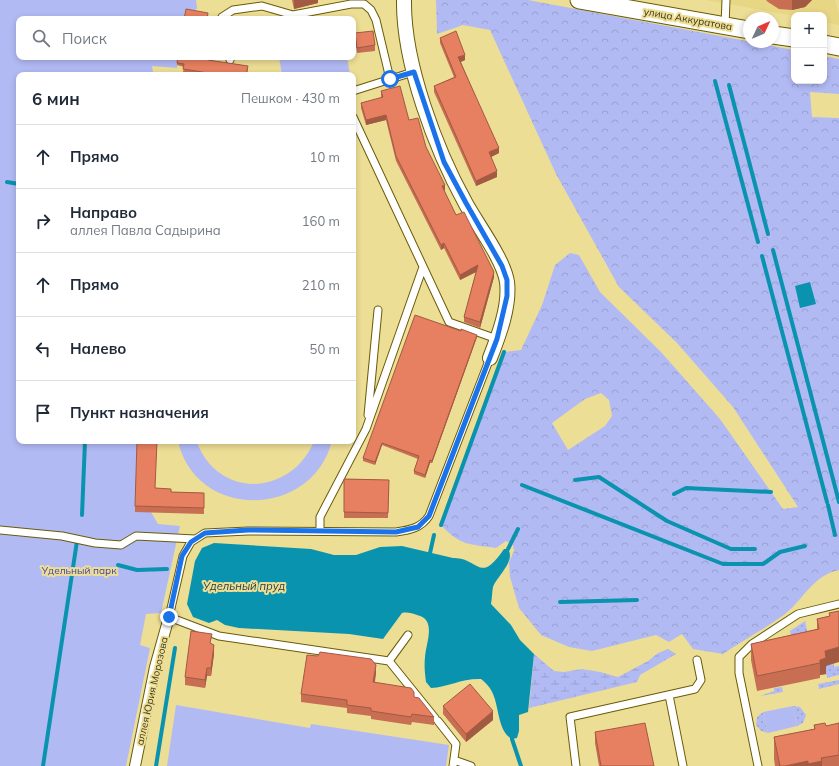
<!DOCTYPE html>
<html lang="ru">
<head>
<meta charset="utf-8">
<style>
	body { margin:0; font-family:Mulish,sans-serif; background:#f6f6f7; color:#1f2937 }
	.controls { position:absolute; right:12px; top:12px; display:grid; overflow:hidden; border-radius:8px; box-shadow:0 2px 6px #0003 }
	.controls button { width:36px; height:36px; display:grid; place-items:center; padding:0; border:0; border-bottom:1px solid #e0e1e3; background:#fff; color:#1f2937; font:20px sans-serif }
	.compass { position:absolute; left:743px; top:12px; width:36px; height:36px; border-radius:50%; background:#fff; box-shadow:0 2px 6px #0003; rotate:46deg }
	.stop { position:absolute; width:12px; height:12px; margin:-9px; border:3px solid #1a73e8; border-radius:50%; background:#fff }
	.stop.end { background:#1a73e8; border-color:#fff; box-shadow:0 1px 4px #0008 }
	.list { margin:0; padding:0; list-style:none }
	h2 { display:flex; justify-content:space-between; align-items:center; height:52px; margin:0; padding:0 16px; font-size:17px }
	h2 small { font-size:13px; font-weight:400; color:#747a83 }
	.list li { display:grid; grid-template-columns:26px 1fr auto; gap:12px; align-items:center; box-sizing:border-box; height:64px; padding:0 16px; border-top:1px solid #e0e1e3 }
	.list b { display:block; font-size:15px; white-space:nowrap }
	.list p { margin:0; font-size:13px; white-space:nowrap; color:#747a83 }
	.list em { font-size:13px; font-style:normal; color:#747a83 }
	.icon { flex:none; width:22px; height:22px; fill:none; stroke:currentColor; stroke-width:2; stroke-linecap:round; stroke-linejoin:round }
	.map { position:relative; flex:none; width:839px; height:766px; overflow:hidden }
	.search { position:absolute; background:#fff; box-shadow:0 2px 6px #0003; left:16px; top:16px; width:340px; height:44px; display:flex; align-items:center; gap:10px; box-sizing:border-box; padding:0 14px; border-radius:8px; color:#747a83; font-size:15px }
	.panel { position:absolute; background:#fff; box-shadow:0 2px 6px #0003; left:16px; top:72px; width:340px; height:372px; border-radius:8px }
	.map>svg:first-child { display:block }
	.built { fill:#e7d684 }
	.grass { fill:url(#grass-dots) }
	.forest { fill:url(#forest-crowns); fill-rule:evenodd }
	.wetland { fill:url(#wetland-marsh) }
	.park { fill:#b2baf4 }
	.water { fill:#0a93af }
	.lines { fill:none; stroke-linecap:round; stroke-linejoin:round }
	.stream { stroke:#0a93af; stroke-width:4 }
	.service-casing { stroke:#695b09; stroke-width:9 }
	.pedestrian-casing { stroke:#695b09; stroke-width:12 }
	.minor-casing { stroke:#695b09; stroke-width:16 }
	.tertiary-casing { stroke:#695b09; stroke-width:19 }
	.service { stroke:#fff; stroke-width:7 }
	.pedestrian { stroke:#fff; stroke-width:10 }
	.minor { stroke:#fff; stroke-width:14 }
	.tertiary { stroke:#fff; stroke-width:17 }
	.wall { fill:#c76e53 }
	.shaded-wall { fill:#a25a43 }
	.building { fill:#e78060; stroke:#a25a43 }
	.route { stroke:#1a73e8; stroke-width:5 }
	.labels { text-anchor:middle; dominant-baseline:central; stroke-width:4; stroke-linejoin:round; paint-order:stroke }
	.street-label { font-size:10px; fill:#3c3618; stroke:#edde95 }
	.park-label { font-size:10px; fill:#3f3ca7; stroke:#edde95 }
	.water-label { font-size:11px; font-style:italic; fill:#253e45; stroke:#edde95 }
</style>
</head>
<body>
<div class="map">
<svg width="839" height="766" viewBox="0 0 839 766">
	<defs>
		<pattern id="grass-dots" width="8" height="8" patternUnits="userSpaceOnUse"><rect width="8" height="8" fill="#b2baf4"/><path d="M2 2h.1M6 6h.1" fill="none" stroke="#9aa0d0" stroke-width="1.8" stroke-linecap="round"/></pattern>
		<pattern id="forest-crowns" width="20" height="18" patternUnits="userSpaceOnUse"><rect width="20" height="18" fill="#b2baf4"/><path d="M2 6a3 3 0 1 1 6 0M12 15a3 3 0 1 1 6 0" fill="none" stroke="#9aa0d0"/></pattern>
		<pattern id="wetland-marsh" width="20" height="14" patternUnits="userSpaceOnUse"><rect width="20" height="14" fill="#b2baf4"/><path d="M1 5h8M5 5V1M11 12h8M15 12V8" fill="none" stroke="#9aa0d0"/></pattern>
	</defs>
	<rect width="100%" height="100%" fill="#edde95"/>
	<path class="built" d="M706,0h129l4,13v12l-15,-3v-7l-30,1z"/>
	<path class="grass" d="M805,621l4,18 -18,-1 -1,-7z
		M834,664v3l5,-1v9l-12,3 -2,-12z
		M839,680v4l-20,5 -1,-5z
		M782,687l1,5 -23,4 14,-5v-3z
		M793,706l7,1 6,8 -3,8 -6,3z
		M763,712l5,21 -7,-2 -5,-6 1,-8z"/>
	<path class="forest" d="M436,0h92l266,50v31h30v-25l15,3v35l-29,-2 2,25 27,1v452c-26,5 -35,29 -54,44 -20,15 -42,26 -62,40l-30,-5 -11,-15 -13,8 -13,-7 -64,16 -23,-4 -28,-12 -22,-27 -9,-31 -1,-15 5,-11 -1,-6 -7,-4 -10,7c-26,-4 -36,-2 -55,-23l63,-173 17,-2 21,-45 13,-40 15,-12 9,2 21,37 61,60 59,67 63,90 15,-2 -65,-100 -56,-64 -58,-56 -63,-113 -66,-144 -27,-5 -26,9zM601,393l8,7 3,16 -7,10 -37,24 -16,-27 33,-24z"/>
	<path class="wetland" d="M668,649l8,5 -36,21 -3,7 -108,26 5,-54 20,17 10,1 18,-3 18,3 18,5 30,-16 10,-8z"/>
	<path class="park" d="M0,0h196l1,8 -3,4h-9l-1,7h-165v38h159l-1,11 -25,-2 1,6 23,3h-157v366h119l-3,70 16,1 7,12 22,2 -19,87 -15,1 -6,31 10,3 -24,118h-126z
		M279,57h68l3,18h-68z
		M178,441h18c5,11 11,22 21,30 34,27 82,9 97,-30h18c-20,78 -136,80 -154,0z
		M176,705l134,23 1,-4 138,21 -3,21h-279z
		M793,706l4,20 -29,7 -5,-21z"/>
	<path class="water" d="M810,282l6,22 -16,4 -5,-22z
		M214,543l97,6 23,6h22l24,-8 22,-1 51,12c26,-1 26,28 51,-9h4c8,12 -11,27 -15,38 -1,5 -1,12 -2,17l20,21 9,15 14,14 -6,58 -9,3v16l-2,7 -5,1c-14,-7 -13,-32 -19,-45 -3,-7 -7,-11 -12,-15 -18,-1 -33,8 -50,9l-5,-6c-1,-8 -2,-16 -1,-25 1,-14 12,-38 -8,-42 -5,-2 -10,-3 -15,-2l-19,26 -34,-5 -110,-6 -14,-3 -8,-5 -8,3 -16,-6 -6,-13 8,-43 7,-13z"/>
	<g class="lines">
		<path class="stream" d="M715,81l43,161
			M729,85l39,149
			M7,182l12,2
			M773,250l66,252
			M762,256l65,246
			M575,480l24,-3 68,44 64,28h24
			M522,485l201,79h40l17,-12 25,-6
			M674,494l12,-6 85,4
			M828,505l7,30
			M82,515l3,-74
			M441,525l63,-173
			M508,549l10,-20
			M430,553l4,-18
			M118,565l19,5 30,-1
			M560,602l77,-2
			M512,739l9,27
			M43,766l34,-225
			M156,766l19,-118"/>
		<g class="service-casing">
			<path id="service" d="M221,19l1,-2 11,-7 29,-4 31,9 58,-11h13l7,6 5,10 14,59
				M725,26l1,-26
				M229,57l1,3
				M353,91l60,-19
				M353,117l96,205 48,17
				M368,415l10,-105
				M0,530l62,6 33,7 26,2 15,-9 59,3
				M320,530v-13l46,-88 57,-162
				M389,661l19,-26
				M669,695l14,71
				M435,718l-46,-57 -170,-25 -50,-19 14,-61 8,-14 14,-9 43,-2 148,1c14,-2 25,-4 33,-16l61,-158
				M438,721l18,23 -3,22
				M454,760l17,6
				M576,766l-6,-49 125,-28 6,-9 -4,-20
				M758,766l-19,-93v-16l13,-13 46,-30 41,-10"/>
		</g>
		<g class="pedestrian-casing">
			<path id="pedestrian" d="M135,766l20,-99 14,-50"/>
		</g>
		<g class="minor-casing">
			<path id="minor" d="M404,0c-1,63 32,150 62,204 11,20 38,56 41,78 3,24 -8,53 -17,76"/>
		</g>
		<g class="tertiary-casing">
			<path id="tertiary" d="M579,0l170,30
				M773,35l21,3
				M824,44l15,3"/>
		</g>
		<use href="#service" class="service"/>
		<use href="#pedestrian" class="pedestrian"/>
		<use href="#minor" class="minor"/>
		<use href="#tertiary" class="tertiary"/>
	</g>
	<path class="wall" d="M292,0h26v3l-24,6z
		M766,0h46l-7,7 -13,3 -13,-1 -11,-7z
		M355,33l20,12v6l-18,2 -2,-14z
		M440,38l25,22 -4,2 38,91 -8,4 6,20 -21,9 -42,-94v-6l20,-9 -14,-34z
		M208,60l40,9 -1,6h-43l-21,-3 1,-5 -7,-2v-2z
		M381,91l28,29 17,27 19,43 -1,1 12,24 38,62 -14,51 -16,-6v-5l12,-45 -16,8 -16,-32 -3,2 -45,-89 -10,-41 -20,5 -5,-17v-5l20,-5z
		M477,337l-45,126h-2l-5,15 -11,-4v-3l4,-12 -36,-14 -7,20 -12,-4v-3z
		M344,479l45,1 -1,38h-44z
		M155,488l16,4 33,1v21l-69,-2v-6z
		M839,611l-13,55v8l-6,1v3l-63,13 -6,-31v-16l66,-15v-10l12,-3v-3z
		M211,643l3,11 -3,22h-4l-2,12 -20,-3v-8z
		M376,673l-1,9 39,15 20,20v8l-22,-3 -1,3 -40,-6v-3l-24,-3v-5l-46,-6v-8z
		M443,706l50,14 -27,22 -23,-28z
		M839,723v43h-64l-1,-7v-22l40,-8v-4l12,1z
		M595,732l59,34h-55l-4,-23z"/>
	<path class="shaded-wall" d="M294,0h24v3l-24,6z
		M792,0h20l-7,7 -13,3z
		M465,55v5l-7,3v-6z
		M386,115v5l-20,5v-5z
		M499,148v5l-10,5v-6z
		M497,171v6l-21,9v-5z
		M445,185v5l-3,2v-6z
		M444,243v5l-3,2v-5z
		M478,265v6l-18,9v-5z
		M494,272v5l-14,51v-6z
		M477,335v2l-45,126v-2z
		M382,443v2l-7,20v-3z
		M430,460v3l-5,15v-3z
		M214,645v9l-3,22v-8z
		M839,647v15l-13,4v8l-6,1v-15l5,-9z
		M376,665v8l-3,17v-8z
		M207,668v8l-2,12v-8z
		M493,711v9l-27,22v-8z
		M808,761v5h-23z
		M822,761v5h-14v-2z"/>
	<path class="building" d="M186,9l22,4 -1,6h-23z
		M373,31l2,14 -18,3 -2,-15z
		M456,31l9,24 -7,2 41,91 -10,4 8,19 -21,10 -42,-95 22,-9 -16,-39z
		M178,57h30v3l40,6 -2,9h-25l-38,-6 1,-5 -7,-1z
		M400,86l9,34 9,-2 8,29 19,38 -3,1 14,29 8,-3 30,60 -14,50 -16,-5 14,-52 -18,10 -16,-32 -3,2 -45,-89 -10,-41 -20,5 -5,-17 22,-6 -2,-6z
		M415,315l46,16v-2l16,6 -45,126 -2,-1 -5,15 -11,-4 5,-15 -37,-13 -7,19 -12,-4z
		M137,441h20l-2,47 16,1v3l33,1v15l-69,-2z
		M344,479l45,1 -1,33 -44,-1z
		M839,611v36l-14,4 1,7 -6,2v3l-63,13 -6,-32 68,-15 -2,-10 13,-3 -1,-3z
		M191,631l21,3 -2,9 4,2 -3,23h-4l-2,12 -20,-3z
		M320,652l51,7 5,6 -3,17 38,6 3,4v5l5,1 15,19 -22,-3 -1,3 -40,-6v-3l-24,-3v-5l-46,-6 6,-39 11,1z
		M470,684l23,27 -27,23 -23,-28z
		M645,723l9,43h-53l-6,-34z
		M825,723l1,3 13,-3v32l-18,3 1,3 -14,3v-3l-23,5h-5l-6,-29 41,-8 -1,-4z"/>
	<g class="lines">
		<path class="route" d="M169,617l13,-61 9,-14 14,-9 43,-3 148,2 22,-5 11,-11 68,-177 10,-43v-16l-5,-14 -36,-63 -22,-41 -30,-90 -24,7"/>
	</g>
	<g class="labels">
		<g class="street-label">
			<text transform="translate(688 19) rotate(10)">улица Аккуратова</text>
			<text transform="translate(152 691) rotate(-77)">аллея Юрия Морозова</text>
		</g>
		<g class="park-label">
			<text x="79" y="570">Удельный парк</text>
		</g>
		<g class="water-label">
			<text x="244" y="586">Удельный пруд</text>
		</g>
	</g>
</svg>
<div class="controls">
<button>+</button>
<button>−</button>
</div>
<svg class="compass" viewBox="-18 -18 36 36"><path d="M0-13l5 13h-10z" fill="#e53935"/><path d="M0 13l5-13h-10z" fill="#747a83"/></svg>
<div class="stop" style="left:390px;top:79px"></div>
<div class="stop end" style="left:169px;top:617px"></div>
<div class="search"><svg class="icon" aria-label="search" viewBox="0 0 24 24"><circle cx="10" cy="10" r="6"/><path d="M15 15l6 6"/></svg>Поиск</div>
<section class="panel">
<h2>6 мин<small>Пешком · 430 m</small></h2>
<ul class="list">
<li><svg class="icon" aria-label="ahead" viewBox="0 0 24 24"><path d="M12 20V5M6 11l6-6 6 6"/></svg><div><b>Прямо</b></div><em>10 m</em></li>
<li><svg class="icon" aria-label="right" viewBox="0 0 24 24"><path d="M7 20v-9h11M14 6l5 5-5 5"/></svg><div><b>Направо</b><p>аллея Павла Садырина</p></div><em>160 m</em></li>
<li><svg class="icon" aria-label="ahead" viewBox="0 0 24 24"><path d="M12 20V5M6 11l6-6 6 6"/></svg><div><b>Прямо</b></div><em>210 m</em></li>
<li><svg class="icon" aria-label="left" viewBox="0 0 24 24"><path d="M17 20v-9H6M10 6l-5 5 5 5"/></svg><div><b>Налево</b></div><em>50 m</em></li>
<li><svg class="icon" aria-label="arrive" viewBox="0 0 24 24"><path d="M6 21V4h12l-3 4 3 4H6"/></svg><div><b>Пункт назначения</b></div></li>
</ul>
</section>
</div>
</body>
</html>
